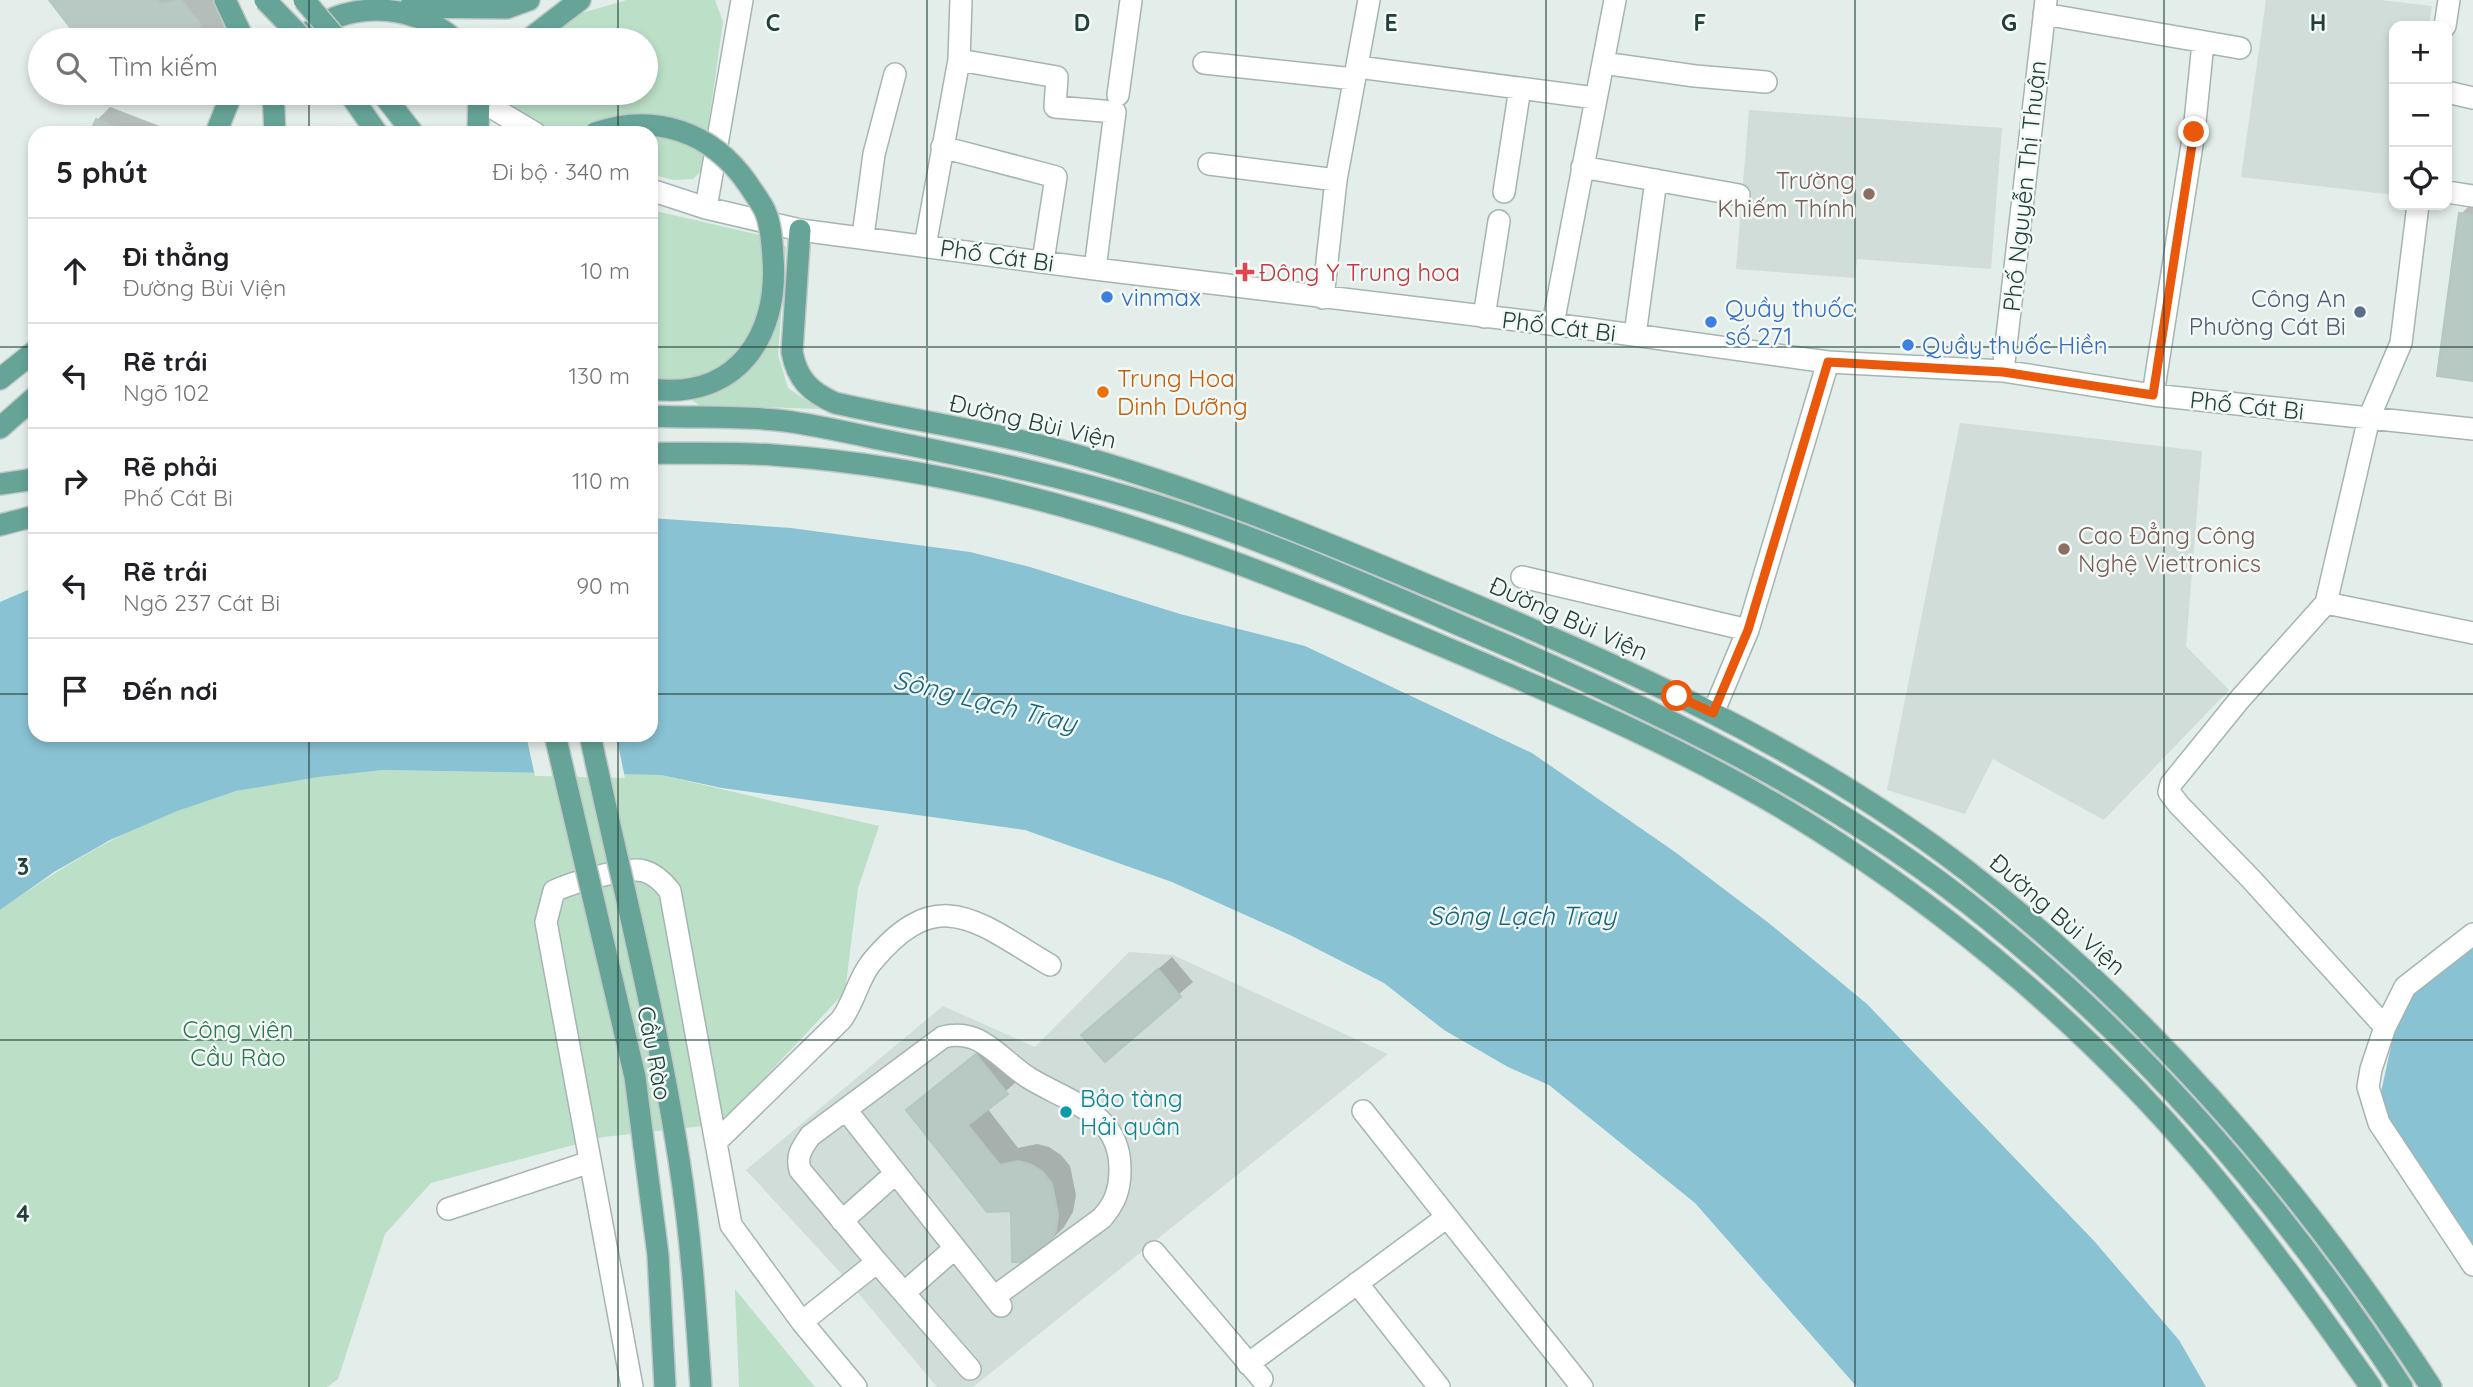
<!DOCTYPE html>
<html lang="vi">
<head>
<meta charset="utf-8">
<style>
	body { margin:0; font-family:Quicksand,sans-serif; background:#f2f2f2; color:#202124 }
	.controls { position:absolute; right:21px; top:21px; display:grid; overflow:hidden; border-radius:14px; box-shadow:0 4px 10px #0003 }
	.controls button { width:63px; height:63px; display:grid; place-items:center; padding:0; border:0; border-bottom:2px solid #e0e0e0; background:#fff; color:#202124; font:35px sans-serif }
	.stop { position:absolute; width:21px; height:21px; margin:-16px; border:5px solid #ea580c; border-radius:50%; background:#fff }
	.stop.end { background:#ea580c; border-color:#fff; box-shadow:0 2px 7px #0008 }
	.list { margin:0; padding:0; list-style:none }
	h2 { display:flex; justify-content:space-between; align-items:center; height:91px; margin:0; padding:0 28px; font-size:30px }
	h2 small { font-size:23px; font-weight:400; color:#757577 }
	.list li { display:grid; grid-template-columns:46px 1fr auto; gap:21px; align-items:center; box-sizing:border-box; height:105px; padding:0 28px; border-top:2px solid #e0e0e0 }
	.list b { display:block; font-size:26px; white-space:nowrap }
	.list p { margin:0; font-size:23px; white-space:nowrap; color:#757577 }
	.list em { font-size:23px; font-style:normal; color:#757577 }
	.icon { flex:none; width:38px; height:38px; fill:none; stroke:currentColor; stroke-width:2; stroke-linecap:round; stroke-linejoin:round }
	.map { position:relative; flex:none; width:2473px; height:1387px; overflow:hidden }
	.search { position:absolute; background:#fff; box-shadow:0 4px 10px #0003; left:28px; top:28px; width:630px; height:77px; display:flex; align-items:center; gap:18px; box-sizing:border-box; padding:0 24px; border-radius:38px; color:#757577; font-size:26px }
	.panel { position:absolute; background:#fff; box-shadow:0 4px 10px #0003; left:28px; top:126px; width:630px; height:616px; border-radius:21px }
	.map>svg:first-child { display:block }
	.built { fill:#d1ddd8 }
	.green { fill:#bbdfc7 }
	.water { fill:#89c2d3 }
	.pier { fill:#e3ede9 }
	.shadow { fill:#0003 }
	.building { fill:#b8c8c2; stroke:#b5c7c1; stroke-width:2 }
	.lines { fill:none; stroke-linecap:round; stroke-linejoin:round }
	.minor-casing { stroke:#a5b5b1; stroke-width:24 }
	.major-casing { stroke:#c1c9c8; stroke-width:24 }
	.minor { stroke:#fff; stroke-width:21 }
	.major { stroke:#66a498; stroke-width:21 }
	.major-bridge-casing { stroke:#c1c9c8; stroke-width:24; stroke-linecap:butt }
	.major-bridge { stroke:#66a498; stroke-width:21 }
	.route { stroke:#ea580c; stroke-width:9 }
	.grid { fill:none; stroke:#223f39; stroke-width:2; stroke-opacity:0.55 }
	.education-dot { fill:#8d6e63; stroke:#f3f9f7; stroke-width:2.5 }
	.health-dot { fill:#e0444e; stroke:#f3f9f7; stroke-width:2.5 }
	.shop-dot { fill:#3f7fe0; stroke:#f3f9f7; stroke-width:2.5 }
	.service-dot { fill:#5c6f8a; stroke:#f3f9f7; stroke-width:2.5 }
	.food-dot { fill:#e8710a; stroke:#f3f9f7; stroke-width:2.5 }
	.culture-dot { fill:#0f9aa8; stroke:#f3f9f7; stroke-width:2.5 }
	.labels { text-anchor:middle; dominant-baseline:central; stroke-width:5; stroke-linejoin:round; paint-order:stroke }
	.education-label { font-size:24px; fill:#785e54; stroke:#f3f9f7; text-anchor:end }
	.street-label { font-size:24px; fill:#223f39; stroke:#f3f9f7 }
	.health-label { font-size:24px; fill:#be3a42; stroke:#f3f9f7; text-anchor:start }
	.shop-label { font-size:24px; fill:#366cbe; stroke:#f3f9f7; text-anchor:start }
	.service-label { font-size:24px; fill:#4e5e75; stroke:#f3f9f7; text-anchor:end }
	.food-label { font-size:24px; fill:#c56008; stroke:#f3f9f7; text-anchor:start }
	.park-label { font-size:24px; fill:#2b774e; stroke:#f3f9f7 }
	.culture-label { font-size:24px; fill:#0d838f; stroke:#f3f9f7; text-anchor:start }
	.water-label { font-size:26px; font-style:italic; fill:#1a657c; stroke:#f3f9f7 }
	.grid-label { font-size:23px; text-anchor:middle; font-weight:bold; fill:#223f39; stroke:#f3f9f7; stroke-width:5; stroke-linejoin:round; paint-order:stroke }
</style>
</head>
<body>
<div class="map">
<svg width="2473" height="1387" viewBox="0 0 2473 1387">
	<rect width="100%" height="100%" fill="#e3ede9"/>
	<path class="built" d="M2266,0h114l52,6 -3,20h-35v169l-153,-18z
		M1749,110l253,18 -11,141 -134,-10 -2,19 -119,-9z
		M1960,423l242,28 -16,195 43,44 -125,130 -111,-61 -28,55 -78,-24z
		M1129,952l44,3 215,99 -415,333h-36l-88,-105 -103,-112 197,-164 92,41z"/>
	<path class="green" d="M627,0h88l8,22 -21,148 -9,9 -20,1 -22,-6v-41h-109l-33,-27 -7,-13h144v-53h-114l36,-23z
		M651,210l126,29 9,8 -8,108 10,33 31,21 -120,-4 -48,-32z
		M384,770l277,5 218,51 -21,62 -13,104 -124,132 -118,13 -172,46 -46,51 -47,145 -11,8h-327v-477c73,-51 149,-97 237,-119 48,-12 98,-16 147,-21z
		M735,1289l80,98h-76z"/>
	<path class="water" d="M651,518l140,10 179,24 60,15 150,47 125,32 227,107 143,99 95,72 97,80 228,238 84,98 27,47h-349l-162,-184 -146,-118 -41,-18 -64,-37 -60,-47 -92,-47 -120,-54 -147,-52 -303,-42 -61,-13 -277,-5 -66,7 -82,14 -59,20 -67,29 -56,32 -54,38v-308l35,-15v148h616z
		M2473,945v302l-87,-128 -6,-22 18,-83 14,-20z"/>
	<path class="pier" d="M526,735h90l9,43 -90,-2z"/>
	<path class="shadow" d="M51,0h162l17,40h-148z
		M110,107l60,23 -1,3h-77l5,-13z
		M2473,202v177l-12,-165z
		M1172,957l21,25 -88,77 -8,-37z
		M995,1038l29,37 -37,33 31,40 19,-4 12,3 12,8 9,11 6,29 -3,17 -9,15 -18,18 -33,-35 -105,-100z"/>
	<path class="building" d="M49,0h108l4,4 20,-4 18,22 7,18h-126z
		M124,93h65l-56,9z
		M96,119l34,14h-40z
		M2459,213l14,2v166l-36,-5z
		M1158,969l23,28 -76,65 -24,-27z
		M976,1054l32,40 -40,31 32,40 18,-4 12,3 13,8 9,12 6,30 -2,17 -9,16 -27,15h-8l-1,-51 -24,1 -81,-102z"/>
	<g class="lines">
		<g class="minor-casing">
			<path id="minor" d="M2044,14l196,34
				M2445,26l4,-26
				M959,60l98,17 -2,30 60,5 -20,157
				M1204,63l150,16
				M1603,63l92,13 71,6
				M1358,67l237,31
				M2447,92l26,6
				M1118,95l13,-95
				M481,101l54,32
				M942,147l114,30 -13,84
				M1209,164l127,16
				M1582,167l157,28
				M651,190l55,18 94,22 295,39 488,59 245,34 175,9 150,24 320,34
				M1504,192l16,-104
				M2447,192l26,4
				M706,208l36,-208
				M863,236l11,-82 21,-80
				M925,246l34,-186 2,-60
				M1323,298l13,-118 33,-180
				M1484,317l15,-96
				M1553,324l62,-324
				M1635,335l21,-155
				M2003,371l43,-371
				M2153,395l41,-263 9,-89
				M1522,577l226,53
				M2326,603l43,-185 32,-75 17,-138
				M1713,713l35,-83 80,-268
				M2473,934l-68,53 -20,40 -14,42 -3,18 11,36 94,142
				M2385,1027l-133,-147 -73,-75 -10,-13 2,-8 69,-85 86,-96 147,30
				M846,1110l155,196
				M1363,1111l219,276
				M716,1142l125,-122c13,-17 17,-41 30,-57 67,-82 106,-41 179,2
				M448,1209l142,-47
				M842,1221l54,-48
				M1154,1252l108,127
				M877,1262l-77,-92c-4,-15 2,-22 10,-34l133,-99c38,-10 56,22 86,41 39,24 92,35 91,92 0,20 -5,33 -18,48l-108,79
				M1357,1283l82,104
				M904,1293l51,-45
				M802,1322l75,-60 93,107
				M1248,1364l199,-147
				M632,1387l-86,-465 8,-31c17,-8 73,-25 90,-20 11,3 19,11 26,20l61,334 71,97 54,65"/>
		</g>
		<g class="major-casing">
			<path id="major" d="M225,0l19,40
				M410,7l97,1 22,-8
				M300,40c40,-40 112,-40 155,0
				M528,40l52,-40
				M273,93l2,40
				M349,93l28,40
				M382,93l31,40
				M216,133l16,-40
				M478,133l1,-40
				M800,230l-8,122c5,27 18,40 43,51 66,15 134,25 200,41 135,34 264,87 392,141 187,77 378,161 539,285 185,143 338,321 465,517
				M0,379l35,-28
				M651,416c41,2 84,0 125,4 41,4 83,16 123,23 86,17 170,35 253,61 119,37 235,90 349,139 173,76 341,157 488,277 162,131 300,293 413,467
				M0,428l35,-31
				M651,453c41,1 82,-1 122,2 226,15 431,90 636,177 137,58 279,116 404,195 142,89 277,204 386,332 62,73 117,150 172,228
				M0,484l35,-5
				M0,525l35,-9"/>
		</g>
		<use href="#minor" class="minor"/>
		<use href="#major" class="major"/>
		<g class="major-bridge-casing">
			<path id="major-bridge" d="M265,0l39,40
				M304,0l34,40
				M595,133c60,-21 117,-1 153,51 5,8 13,18 17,27 6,13 7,32 8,47 6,79 -37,142 -122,131
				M555,735l80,342 23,178 7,132
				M590,735c30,141 67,283 89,425 12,75 17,151 22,227"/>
		</g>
		<use href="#major-bridge" class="major-bridge"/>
	</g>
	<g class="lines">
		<path class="route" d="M1677,696l36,17 35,-83 80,-268 175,10 150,23 41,-263"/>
	</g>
	<path class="grid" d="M309,0v40M618,0v40M927,0v1387M1236,0v1387M1546,0v1387M1855,0v1387M2164,0v1387M309,93v40M618,93v40M0,347h35M651,347h1822M0,694h35M651,694h1822M309,735v652M618,735v652M0,1040h2473"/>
	<g class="education-dot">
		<circle cx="1869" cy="194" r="7"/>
		<circle cx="2064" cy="549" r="7"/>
	</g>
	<path class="health-dot" d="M1241.5 261.5h7v7h7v7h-7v7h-7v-7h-7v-7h7z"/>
	<g class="shop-dot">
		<circle cx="1107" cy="297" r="7"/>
		<circle cx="1711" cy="322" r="7"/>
		<circle cx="1908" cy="345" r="7"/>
	</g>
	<circle class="service-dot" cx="2360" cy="312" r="7"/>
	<circle class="food-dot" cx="1103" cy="392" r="7"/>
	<circle class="culture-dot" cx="1066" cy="1112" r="7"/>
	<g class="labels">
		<g class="education-label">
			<text x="1855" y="180">Trường<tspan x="1855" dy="28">Khiếm Thính</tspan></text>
			<text x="2078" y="535" text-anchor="start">Cao Đẳng Công<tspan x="2078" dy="28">Nghệ Viettronics</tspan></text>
		</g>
		<g class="street-label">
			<text transform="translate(2024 186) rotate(-84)">Phố Nguyễn Thị Thuận</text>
			<text transform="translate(997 255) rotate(8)">Phố Cát Bi</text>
			<text transform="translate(1559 326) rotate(7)">Phố Cát Bi</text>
			<text transform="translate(2247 405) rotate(6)">Phố Cát Bi</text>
			<text transform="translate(1033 421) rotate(13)">Đường Bùi Viện</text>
			<text transform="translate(1569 618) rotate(24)">Đường Bùi Viện</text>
			<text transform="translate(2058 914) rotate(41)">Đường Bùi Viện</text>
			<text transform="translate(655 1053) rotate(79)">Cầu Rào</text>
		</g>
		<g class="health-label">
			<text x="1259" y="272">Đông Y Trung hoa</text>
		</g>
		<g class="shop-label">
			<text x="1121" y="297">vinmax</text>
			<text x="1725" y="308">Quầy thuốc<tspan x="1725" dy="28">số 271</tspan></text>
			<text x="1922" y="345">Quầy thuốc Hiền</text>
		</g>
		<g class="service-label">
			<text x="2346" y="298">Công An<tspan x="2346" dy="28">Phường Cát Bi</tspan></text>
		</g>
		<g class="food-label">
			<text x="1117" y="378">Trung Hoa<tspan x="1117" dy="28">Dinh Dưỡng</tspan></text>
		</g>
		<g class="park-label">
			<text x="238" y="1029">Công viên<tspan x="238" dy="28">Cầu Rào</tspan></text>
		</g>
		<g class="culture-label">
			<text x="1080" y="1098">Bảo tàng<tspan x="1080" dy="28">Hải quân</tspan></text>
		</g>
		<g class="water-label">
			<text transform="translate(985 701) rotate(14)">Sông Lạch Tray</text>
			<text x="1522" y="915">Sông Lạch Tray</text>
		</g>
	</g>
	<g class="grid-label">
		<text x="773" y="31">C</text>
		<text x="1082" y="31">D</text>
		<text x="1391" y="31">E</text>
		<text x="1700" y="31">F</text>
		<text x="2009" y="31">G</text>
		<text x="2318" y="31">H</text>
		<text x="23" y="875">3</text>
		<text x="23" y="1222">4</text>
	</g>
</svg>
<div class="controls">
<button>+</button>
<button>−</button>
<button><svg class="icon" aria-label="locate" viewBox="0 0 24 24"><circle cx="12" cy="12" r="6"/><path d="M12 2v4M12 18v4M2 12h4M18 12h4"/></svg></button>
</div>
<div class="stop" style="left:1677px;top:696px"></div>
<div class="stop end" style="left:2194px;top:132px"></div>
<div class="search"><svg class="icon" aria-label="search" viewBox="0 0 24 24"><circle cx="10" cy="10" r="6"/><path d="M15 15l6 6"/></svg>Tìm kiếm</div>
<section class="panel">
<h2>5 phút<small>Đi bộ · 340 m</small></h2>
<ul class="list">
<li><svg class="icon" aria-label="ahead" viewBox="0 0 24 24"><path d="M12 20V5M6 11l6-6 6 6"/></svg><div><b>Đi thẳng</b><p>Đường Bùi Viện</p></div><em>10 m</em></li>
<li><svg class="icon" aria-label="left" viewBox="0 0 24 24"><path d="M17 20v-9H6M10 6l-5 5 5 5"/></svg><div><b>Rẽ trái</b><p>Ngõ 102</p></div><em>130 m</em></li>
<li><svg class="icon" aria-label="right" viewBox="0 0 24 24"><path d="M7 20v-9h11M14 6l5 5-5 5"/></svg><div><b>Rẽ phải</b><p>Phố Cát Bi</p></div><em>110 m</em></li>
<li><svg class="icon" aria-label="left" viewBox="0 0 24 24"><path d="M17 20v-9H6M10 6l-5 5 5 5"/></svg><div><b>Rẽ trái</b><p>Ngõ 237 Cát Bi</p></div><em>90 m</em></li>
<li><svg class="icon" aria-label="arrive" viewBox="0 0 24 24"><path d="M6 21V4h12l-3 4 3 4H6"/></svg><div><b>Đến nơi</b></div></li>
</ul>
</section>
</div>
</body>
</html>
